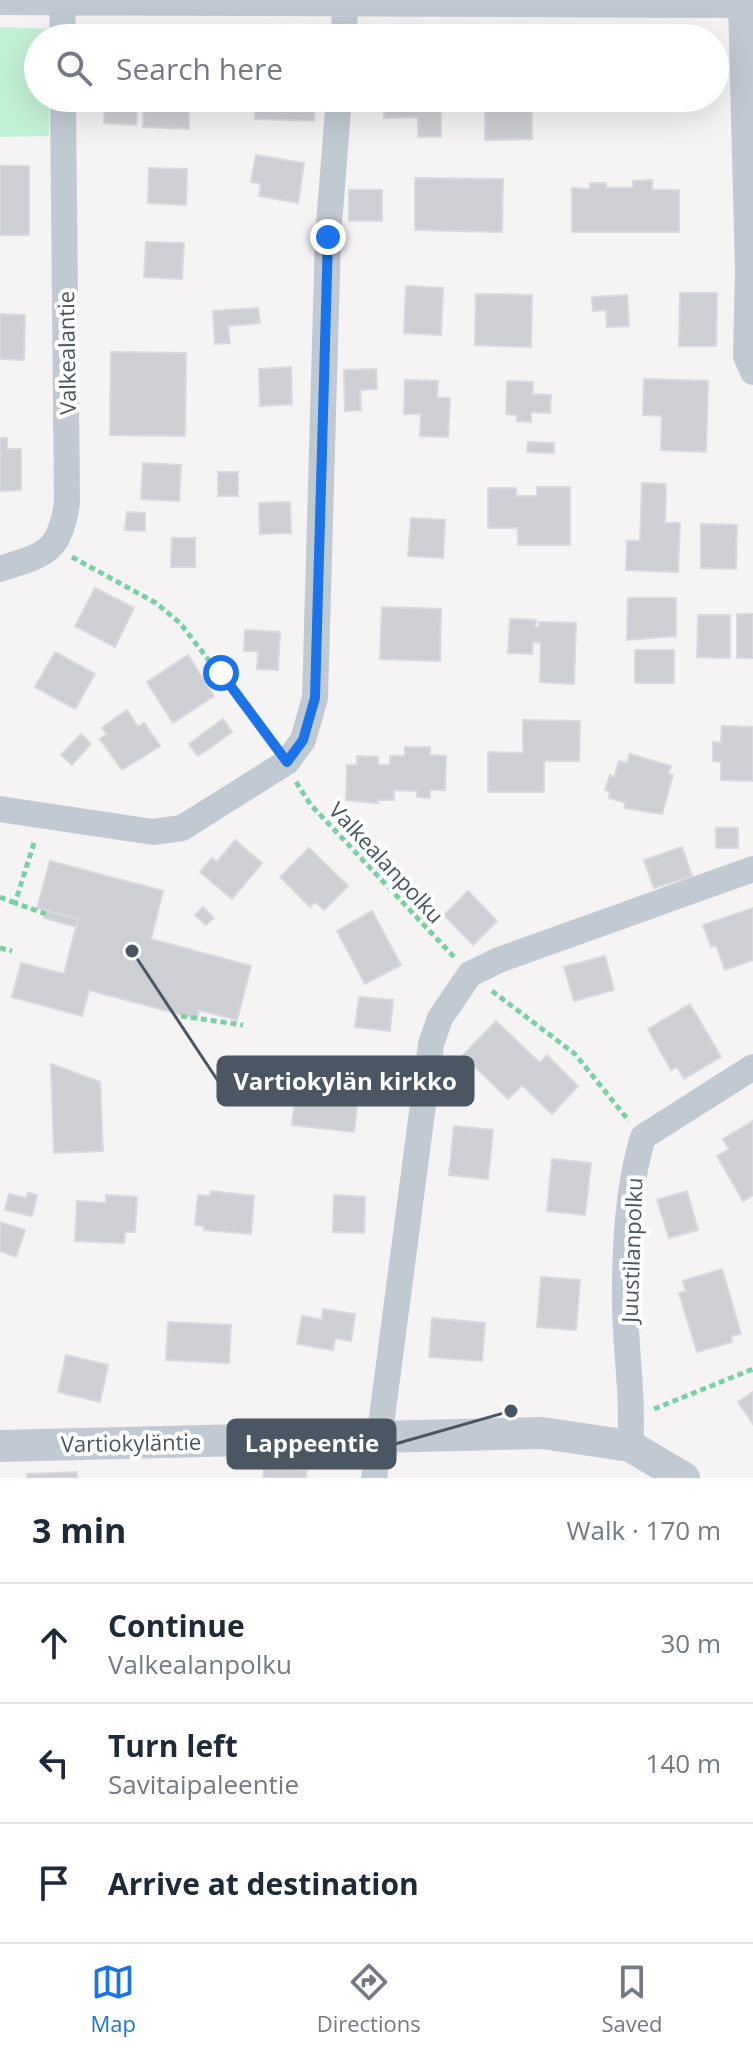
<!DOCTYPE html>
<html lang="en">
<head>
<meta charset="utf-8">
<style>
	body { margin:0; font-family:"Open Sans",sans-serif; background:#f2f2f3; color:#1f2937 }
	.stop { position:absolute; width:24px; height:24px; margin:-18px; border:6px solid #1a73e8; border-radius:50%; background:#fff }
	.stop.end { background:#1a73e8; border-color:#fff; box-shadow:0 2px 8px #0008 }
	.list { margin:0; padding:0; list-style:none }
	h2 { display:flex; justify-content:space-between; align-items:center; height:104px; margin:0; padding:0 32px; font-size:34px }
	h2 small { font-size:26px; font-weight:400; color:#747a83 }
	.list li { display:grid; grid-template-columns:52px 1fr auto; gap:24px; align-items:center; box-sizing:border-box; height:120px; padding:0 32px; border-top:2px solid #e0e1e3 }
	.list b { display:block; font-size:30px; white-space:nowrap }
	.list p { margin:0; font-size:26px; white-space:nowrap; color:#747a83 }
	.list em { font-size:26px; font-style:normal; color:#747a83 }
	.icon { flex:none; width:44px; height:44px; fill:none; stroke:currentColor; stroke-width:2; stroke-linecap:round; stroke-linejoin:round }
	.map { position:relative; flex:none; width:753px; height:1478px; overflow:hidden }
	.search { position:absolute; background:#fff; box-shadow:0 8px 32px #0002; left:24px; right:24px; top:24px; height:88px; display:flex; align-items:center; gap:20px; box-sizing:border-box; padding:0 28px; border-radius:44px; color:#747a83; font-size:30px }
	.sheet { height:464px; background:#fff }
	nav { display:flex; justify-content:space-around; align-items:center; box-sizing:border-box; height:112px; border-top:2px solid #e0e1e3; background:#fff; font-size:22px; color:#747a83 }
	nav a { display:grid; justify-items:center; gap:4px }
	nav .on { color:#1a73e8 }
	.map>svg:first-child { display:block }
	.green { fill:#c3f1d5 }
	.building { fill:#cdcfd5; stroke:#d7d9de; stroke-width:2 }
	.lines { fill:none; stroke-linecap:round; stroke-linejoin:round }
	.path { stroke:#7ad0a6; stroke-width:5; stroke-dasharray:6 4; stroke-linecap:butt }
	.minor { stroke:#c1cad2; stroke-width:26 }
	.tertiary { stroke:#c1cad2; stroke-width:32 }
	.route { stroke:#1a73e8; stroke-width:10 }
	.labels { text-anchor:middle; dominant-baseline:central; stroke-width:8; stroke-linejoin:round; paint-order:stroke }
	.street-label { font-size:22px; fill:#4a5661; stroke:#fff }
	.leader { fill:none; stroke:#4a5661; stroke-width:3 }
	.callout-dot { fill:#4a5661; stroke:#fff; stroke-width:3 }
	.callout { fill:#4a5661; stroke:#4a5661; stroke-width:3 }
	.callout-label { font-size:24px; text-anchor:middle; font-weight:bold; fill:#fff }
</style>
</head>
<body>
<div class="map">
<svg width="753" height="1478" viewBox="0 0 753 1478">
	<rect width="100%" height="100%" fill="#f5f3f3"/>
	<path class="green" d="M0,27l49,2v9h-11v60h11v38l-49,1z"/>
	<path class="building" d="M536,34h43v4h-43z
		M105,98h33l-2,27 -32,-2z
		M189,98v31l-46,-2 1,-28z
		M255,98h60l-1,23 -59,-2z
		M420,98h21v39h-23v-20l-34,1v-15h36z
		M485,98h47v41l-47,1z
		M256,155l48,8 -6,40 -39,-7 2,-12 -10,-2z
		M0,166h29v69h-29z
		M149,168l38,1 -1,36 -38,-2z
		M415,178l88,1 -1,53 -87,-2z
		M652,180v10h27v42h-107v-44l18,1v-6h16v5h27v-7z
		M349,190h33v31h-33z
		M146,242l38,1 -2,36 -38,-2z
		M406,286l37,2 -2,47 -37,-2z
		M680,293h37l-1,53h-37z
		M476,294l56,1 -1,52 -56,-2z
		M627,295l2,31 -22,1 -1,-17 -13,1 -1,-14z
		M258,308l2,15 -32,3 2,17 -15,1 -2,-33z
		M0,314l25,1 -1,45 -24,-1z
		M111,352l75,1 -1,83 -75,-1z
		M291,367l1,37 -32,2 -1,-37z
		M376,369l1,20 -17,1 1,20 -16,1 -1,-41z
		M644,379l64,2 -2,71 -45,-2 1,-34 -19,-1z
		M405,380l33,1 -1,17h13l-2,39 -28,-1 1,-22h-17z
		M507,381l26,1 -1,12 19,1 -1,18 -19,-1v10l-14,-1v-6l-11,-1z
		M0,438h7v11h14v41l-21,1z
		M528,442l26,1v10l-27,-1z
		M143,463l38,2 -2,36 -38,-2z
		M218,472h20v24h-20z
		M642,483l24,1 -1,39h15l-2,49 -52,-2 1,-29h13z
		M537,487h33v58h-52v-17h-30v-40h28v8h21z
		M290,502l1,31 -31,1 -1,-31z
		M127,512l18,1v18l-20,-1z
		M411,518l34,2 -2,38 -35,-2z
		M701,524l36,1 -1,44 -35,-1z
		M172,538h23v29h-24z
		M95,588l39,20 -19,39 -40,-21z
		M628,598h48v38l-49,4z
		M382,607l59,2 -1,52 -60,-2z
		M737,614h16v44h-16z
		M698,615h32v43l-33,-1z
		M510,619l26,1 -1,7h4v-5l37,1 -2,61 -34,-2 1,-39 -8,-1 -1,12 -24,-1z
		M245,630l35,2 -2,38 -21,-1 1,-18h-14z
		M635,650h39v33h-39z
		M55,652l40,22 -20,35 -40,-22z
		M188,655l26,41 -41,27 -26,-41z
		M127,710l11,17 6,-4 16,23 -38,24 -22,-31 7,-5 -5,-6z
		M223,719l9,13 -34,24 -9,-12z
		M523,720l57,1 -1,40h-35v31h-56v-40l35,1z
		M722,726l31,1v54l-32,-1v-18l-8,-1v-19l8,1z
		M81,734l10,10 -19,21 -11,-10z
		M405,747h25v8l16,1 -1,34h-15v8l-13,-1v-6l-23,-1v10h-17l1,3 -32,-3 1,-35h10v-9l21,1v8h12v-9h15z
		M630,754l41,12 -3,8 5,1 -11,39 -38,-6 2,-5 -17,-5 1,-6 -5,-2 5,-15 4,2 5,-16 8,2z
		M716,828h22v20h-22z
		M235,840l27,23 -30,36 -32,-27 12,-14 5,4z
		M682,847l10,29 -38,12 -10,-28z
		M309,848l39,38 -24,24 -9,-8 -5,5 -30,-30z
		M50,861l113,30 -12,48 100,27 -14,54 -38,-10 -2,9 -108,-29 -7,26 -70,-19 9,-34 43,11 14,-55 -41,-11z
		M468,891l29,30 -24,24 -29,-30z
		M203,907l11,11 -8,7 -11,-10z
		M753,908v52l-28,10 -9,-25 -5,2 -8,-22z
		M47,911l31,8 -1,8 -33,-9z
		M372,911l29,54 -36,19 -28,-53z
		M605,956l9,34 -40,11 -10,-34z
		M359,997l34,3 -3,31 -35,-4z
		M690,1004l31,53 -37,22 -7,-12 -6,3 -23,-41z
		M496,1021l44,42 7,-8 31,31 -26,28 -30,-29 -14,14 -45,-44z
		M51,1064l49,18 3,69 -49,2z
		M297,1083l62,8 -5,41 -62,-7z
		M753,1121v74l-10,6 -26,-45 12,-7 -6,-10z
		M454,1126l39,4 -5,49 -39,-4z
		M552,1159l39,4 -6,52 -38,-4z
		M211,1191l43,5 -3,38 -47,-4v-4l-9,-1 3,-30 12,1z
		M687,1191l11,39 -29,8 -12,-38z
		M28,1193l9,2 -5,21 -27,-6 4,-16 17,4z
		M106,1195l31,2 -2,35h-10l-1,11 -49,-2 2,-40 29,2z
		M334,1195l31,2 -1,36 -31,-1z
		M0,1222l25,8 -9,27 -16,-6z
		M722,1269l19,65 -10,2 1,6 -35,10 -18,-59 7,-2 -3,-10z
		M541,1277l39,3 -4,50 -39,-3z
		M323,1309l32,5 -4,27 -16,-3 -2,12 -36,-6 5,-28 20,4z
		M432,1318l53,5 -3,38 -53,-4z
		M168,1322l63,3 -2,38 -63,-3z
		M66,1355l42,10 -8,37 -42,-10z
		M753,1392v32l-15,-22z
		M264,1467l43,3 -1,8h-43z
		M77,1472v6h-50v-4z"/>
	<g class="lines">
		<path class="path" d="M72,557l84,46 24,20 92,119
			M296,782l15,23 144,153
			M34,843l-19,60 31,11
			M0,897l15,6
			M0,948l12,3
			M492,991l83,63 54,67
			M181,1016l62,9
			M654,1409l99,-40"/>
		<path class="minor" d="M741,0l7,271 -2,85 7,16
			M0,2l753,3
			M62,38l1,-38
			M344,38l1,-38
			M0,569c45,-15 59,-15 67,-66l-4,-405
			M0,809l153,23 29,-4 105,-66 16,-22 12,-42 13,-461 11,-139
			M630,1446c4,-52 -6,-103 -5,-155 0,-51 3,-105 18,-154l110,-70
			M374,1478l57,-434 9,-26 30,-44 29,-14 254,-91"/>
		<path class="tertiary" d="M0,1446l542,-13 88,13 54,32"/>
	</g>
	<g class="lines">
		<path class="route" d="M221,673l66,89 16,-22 12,-42 13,-461"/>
	</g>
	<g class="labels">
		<g class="street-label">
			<text transform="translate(66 353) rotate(-91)">Valkealantie</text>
			<text transform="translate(387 862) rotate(47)">Valkealanpolku</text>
			<text transform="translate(631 1250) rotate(-88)">Juustilanpolku</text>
			<text transform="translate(131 1442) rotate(-1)">Vartiokyläntie</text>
		</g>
	</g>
	<path class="leader" d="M132 951L218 1081M511 1411L395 1444"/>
	<g class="callout-dot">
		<circle cx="132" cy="951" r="8"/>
		<circle cx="511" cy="1411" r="8"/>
	</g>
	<g class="callout">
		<rect x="218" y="1057" width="255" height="48" rx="8"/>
		<rect x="228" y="1420" width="167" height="48" rx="8"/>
	</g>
	<g class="callout-label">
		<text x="345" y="1090">Vartiokylän kirkko</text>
		<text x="312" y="1452">Lappeentie</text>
	</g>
</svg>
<div class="stop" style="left:221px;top:673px"></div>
<div class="stop end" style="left:328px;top:237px"></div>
<div class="search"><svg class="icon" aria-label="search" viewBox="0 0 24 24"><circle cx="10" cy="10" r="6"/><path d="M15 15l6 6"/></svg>Search here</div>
</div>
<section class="sheet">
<h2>3 min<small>Walk · 170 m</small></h2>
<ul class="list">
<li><svg class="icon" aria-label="ahead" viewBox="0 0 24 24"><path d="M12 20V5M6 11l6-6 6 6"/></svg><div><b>Continue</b><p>Valkealanpolku</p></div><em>30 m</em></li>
<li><svg class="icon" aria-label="left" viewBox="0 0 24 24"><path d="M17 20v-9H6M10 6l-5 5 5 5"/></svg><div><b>Turn left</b><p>Savitaipaleentie</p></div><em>140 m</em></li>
<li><svg class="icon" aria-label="arrive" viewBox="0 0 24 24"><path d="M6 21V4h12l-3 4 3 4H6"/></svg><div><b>Arrive at destination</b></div></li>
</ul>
</section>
<nav>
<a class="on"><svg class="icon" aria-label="map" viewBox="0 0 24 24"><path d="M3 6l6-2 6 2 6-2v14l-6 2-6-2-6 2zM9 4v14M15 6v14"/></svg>Map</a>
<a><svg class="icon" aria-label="directions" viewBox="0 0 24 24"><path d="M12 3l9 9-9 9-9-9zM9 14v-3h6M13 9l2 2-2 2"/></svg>Directions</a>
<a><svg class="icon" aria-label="saved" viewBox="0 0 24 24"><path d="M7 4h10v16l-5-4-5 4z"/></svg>Saved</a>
</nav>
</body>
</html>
